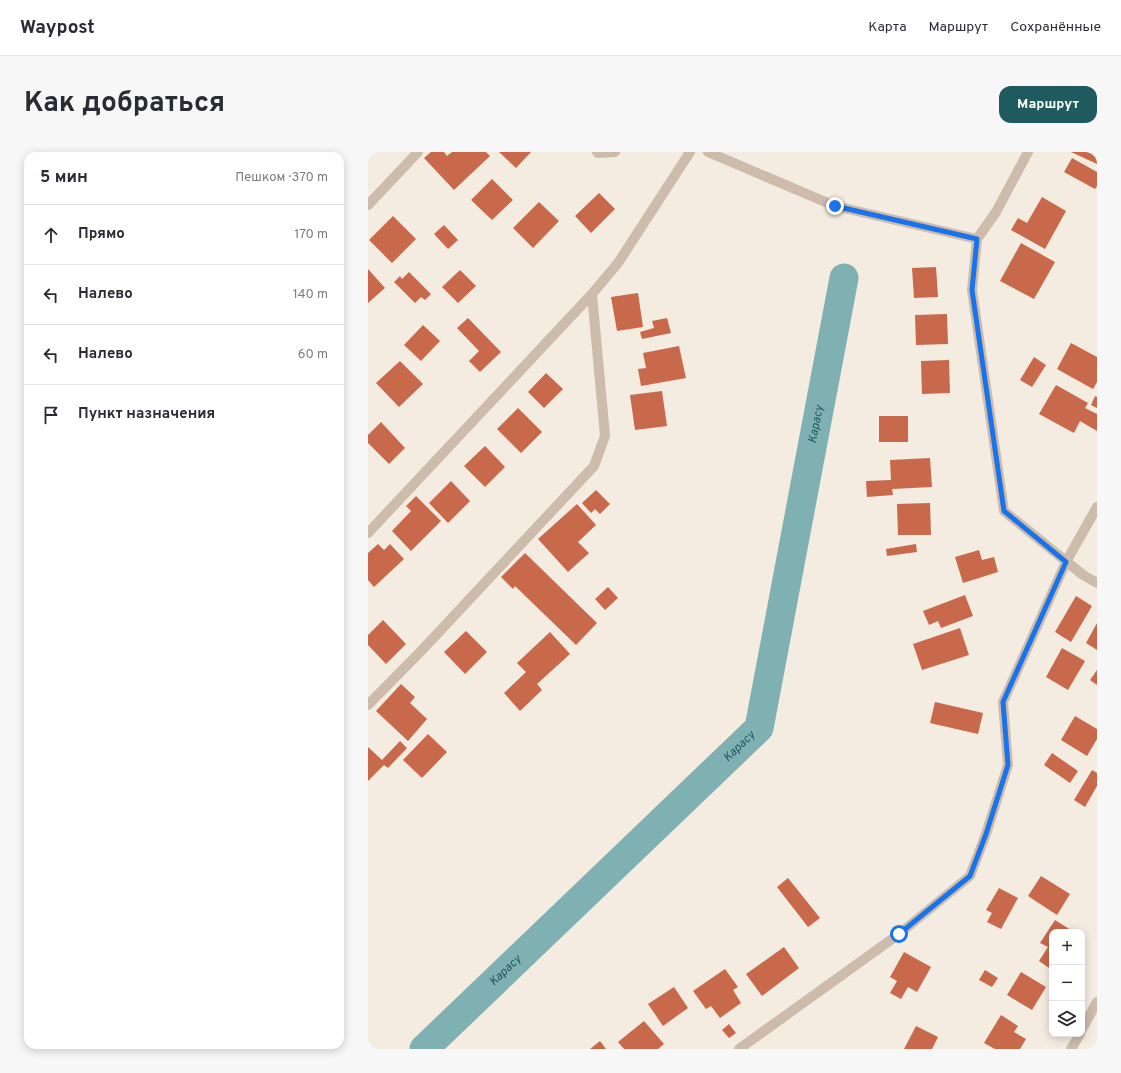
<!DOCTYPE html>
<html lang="ru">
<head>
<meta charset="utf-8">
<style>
	body { margin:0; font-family:Overpass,sans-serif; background:#f7f7f7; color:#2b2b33 }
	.controls { position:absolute; right:12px; bottom:12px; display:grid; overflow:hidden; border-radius:8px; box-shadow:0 2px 10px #0003 }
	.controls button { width:36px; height:36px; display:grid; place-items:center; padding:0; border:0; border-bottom:1px solid #e1e1e2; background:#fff; color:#2b2b33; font:20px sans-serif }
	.stop { position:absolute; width:12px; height:12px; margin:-9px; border:3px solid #1a73e8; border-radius:50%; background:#fff }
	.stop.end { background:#1a73e8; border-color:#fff; box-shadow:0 1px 4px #0008 }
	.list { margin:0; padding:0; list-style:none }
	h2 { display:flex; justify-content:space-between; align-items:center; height:52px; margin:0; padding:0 16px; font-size:17px }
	h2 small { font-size:13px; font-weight:400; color:#7c7c81 }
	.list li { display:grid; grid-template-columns:26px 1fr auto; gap:12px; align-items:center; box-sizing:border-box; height:60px; padding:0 16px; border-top:1px solid #e1e1e2 }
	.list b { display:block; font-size:15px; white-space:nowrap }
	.list em { font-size:13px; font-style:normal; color:#7c7c81 }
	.icon { flex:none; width:22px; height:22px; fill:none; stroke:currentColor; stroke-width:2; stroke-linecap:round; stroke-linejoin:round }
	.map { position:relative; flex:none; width:729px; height:897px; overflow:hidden; border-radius:12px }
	header { display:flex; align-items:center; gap:24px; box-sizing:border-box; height:56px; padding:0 20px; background:#fff; border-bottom:1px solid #e1e1e2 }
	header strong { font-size:19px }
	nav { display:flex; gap:22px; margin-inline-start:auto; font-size:14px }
	.intro { display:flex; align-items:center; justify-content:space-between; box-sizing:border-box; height:96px; padding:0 24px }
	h1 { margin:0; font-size:28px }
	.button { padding:10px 18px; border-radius:12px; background:#1f5a5e; color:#fff; font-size:14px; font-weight:700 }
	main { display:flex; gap:24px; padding:0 24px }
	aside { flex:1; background:#fff; border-radius:12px; box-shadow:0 2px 10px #0003 }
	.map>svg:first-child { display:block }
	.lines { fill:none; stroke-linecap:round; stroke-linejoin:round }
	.river { stroke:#7fb0b2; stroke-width:29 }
	.building { fill:#c8694b }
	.minor { stroke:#cdbbac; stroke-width:10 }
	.route { stroke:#1a73e8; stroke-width:5 }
	.labels { text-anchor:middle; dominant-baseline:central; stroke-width:3; stroke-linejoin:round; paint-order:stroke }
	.water-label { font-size:12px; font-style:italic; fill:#1f5a5e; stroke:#fbf5ee }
</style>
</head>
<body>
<header>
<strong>Waypost</strong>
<nav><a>Карта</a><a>Маршрут</a><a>Сохранённые</a></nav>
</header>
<div class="intro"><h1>Как добраться</h1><a class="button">Маршрут</a></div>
<main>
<aside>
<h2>5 мин<small>Пешком · 370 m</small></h2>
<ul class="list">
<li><svg class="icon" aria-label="ahead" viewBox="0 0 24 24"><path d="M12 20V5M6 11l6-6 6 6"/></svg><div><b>Прямо</b></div><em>170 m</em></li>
<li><svg class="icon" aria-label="left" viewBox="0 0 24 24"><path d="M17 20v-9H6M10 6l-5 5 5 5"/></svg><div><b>Налево</b></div><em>140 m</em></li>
<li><svg class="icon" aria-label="left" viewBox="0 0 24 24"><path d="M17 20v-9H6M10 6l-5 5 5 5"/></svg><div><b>Налево</b></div><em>60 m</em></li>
<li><svg class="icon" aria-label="arrive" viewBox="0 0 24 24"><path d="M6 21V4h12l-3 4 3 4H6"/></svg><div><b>Пункт назначения</b></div></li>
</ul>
</aside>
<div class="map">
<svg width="729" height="897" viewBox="0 0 729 897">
	<rect width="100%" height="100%" fill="#f4ebe1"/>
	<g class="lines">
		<path class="river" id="s1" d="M56,897l335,-321 85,-450"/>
	</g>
	<path class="building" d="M63,0h13l3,4 5,-4h34l4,4 -36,34 -30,-32z
		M131,0h32l-15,16z
		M703,0h26v12z
		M704,6l25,14v14l-2,3 -31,-17z
		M124,27l21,21 -21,20 -21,-20z
		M231,41l16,16 -24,24 -16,-17z
		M674,45l24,14 -21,38 -34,-19 7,-12 9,5z
		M171,50l20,19 -26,27 -20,-20z
		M25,64l23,23 -24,24 -23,-23z
		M76,73l14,15 -10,9 -14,-15z
		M653,91l34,19 -21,37 -34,-18z
		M568,115l2,30 -24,1 -2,-30z
		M0,117l17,19 -17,15z
		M92,118l16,16 -18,17 -16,-16z
		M41,120l22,22 -6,6 -4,-3 -6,6 -21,-21 6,-6 2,3z
		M270,141l5,34 -26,4 -6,-34z
		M579,162l1,30 -32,1 -1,-30z
		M100,166l33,34 -21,20 -11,-11 10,-10 -22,-23z
		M299,166l4,15 -29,6 -2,-7 14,-4 -2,-7z
		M55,173l17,16 -19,20 -17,-16z
		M703,191l26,14v25l-4,7 -36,-20z
		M311,194l7,32 -45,8 -3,-17 8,-1 -3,-15z
		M666,205l12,8 -14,22 -12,-7z
		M581,208l1,33 -28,1 -1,-33z
		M32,209l23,23 -24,23 -23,-24z
		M178,221l17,16 -19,19 -16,-16z
		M688,233l32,18 -3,5 12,6v17l-17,-10 -6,12 -35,-19z
		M294,239l5,35 -32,4 -5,-35z
		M727,244l2,1v11l-6,-3z
		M150,256l24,24 -21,21 -24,-24z
		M511,264h29v26h-29z
		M13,270l24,26 -16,16 -21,-21v-8z
		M117,294l20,21 -20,20 -21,-21z
		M562,306l2,29 -40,2 1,6 -26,2 -1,-16 25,-1 -1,-20z
		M83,329l19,20 -22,22 -19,-20z
		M228,338l14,14 -10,10 -5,-5 -4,4 -9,-10z
		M48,344l25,25 -30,30 -19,-20 19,-20 -5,-5z
		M562,351l1,32h-33l-1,-31z
		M209,352l19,21 -18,17 11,11 -21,19 -30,-33z
		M10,392l6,6 6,-6 14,15 -30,28 -6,-7v-27z
		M548,392l1,8 -30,4 -1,-7z
		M611,398l3,10 12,-3 4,15 -35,11 -8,-26z
		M157,401l72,70 -21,22 -61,-59 -2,3 -12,-12z
		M240,435l10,11 -13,12 -10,-11z
		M597,443l8,21 -32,12 -3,-7 -9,4 -6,-14z
		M708,444l16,10 -21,36 -16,-10z
		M15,468l23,24 -20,20 -18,-19v-10z
		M729,471v27l-11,-7z
		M592,476l9,27 -47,15 -9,-26z
		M98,479l21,21 -22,22 -21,-22z
		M182,480l20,22 -33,30 5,6 -22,21 -16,-18 22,-21 -9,-9z
		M694,496l23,13 -17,29 -22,-13z
		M729,518v15l-7,-5z
		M33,532l14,13 -5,6 17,16 -19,22 -32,-30z
		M567,550l48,11 -5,21 -48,-11z
		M707,564l22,13v10l-10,17 -26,-16z
		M60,582l19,18 -25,26 -19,-18z
		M32,589l7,7 -19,20 -4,-3 -16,16v-34l14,13z
		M684,601l26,18 -8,12 -26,-18z
		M724,618l5,3v13l-12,21 -11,-7z
		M673,724l29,18 -13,21 -29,-19z
		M420,726l32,40 -12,9 -31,-40z
		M631,736l19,10 -17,31 -14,-7 5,-9 -6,-3z
		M687,768l19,12h-22v38l-13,-9 9,-14 -8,-4z
		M416,795l15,21 -37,28 -16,-22z
		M536,800l27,15 -14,25 -9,-5 -7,12 -11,-6 7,-12 -7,-4z
		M357,817l13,18 -5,3 8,13 -21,15 -9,-12 -5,3 -13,-18z
		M617,818l13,8 -6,9 -13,-7z
		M653,820l25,15 -14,23 -25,-15z
		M306,835l14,21 -25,18 -15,-22z
		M633,863l17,11 -4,6 12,7 -6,10h-25l-11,-6z
		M276,869l20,23 -6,5h-34l-6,-7z
		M361,872l7,9 -7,5 -7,-8z
		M548,874l22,11 -6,12h-28z
		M232,889l6,8h-16z"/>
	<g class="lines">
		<path class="minor" d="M229,0l1,1 17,-1
			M340,0l127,54 142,33
			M660,0l-32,60 -19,27 -5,51 32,221 79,64 14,8
			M0,53l50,-53
			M0,381l224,-239 26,-31 72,-111
			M0,553l55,-56 171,-183 11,-30 -13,-142
			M714,877l15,-27
			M371,897l160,-115 71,-58 16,-42 22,-69 -5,-63 63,-140 31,-55
			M703,897l9,-15"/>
	</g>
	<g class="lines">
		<path class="route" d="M467,54l142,33 -5,51 32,221 62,51 -63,140 5,63 -22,69 -16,42 -71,58"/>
	</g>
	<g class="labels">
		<g class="water-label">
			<text stroke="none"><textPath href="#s1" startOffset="773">Карасу</textPath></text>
			<text stroke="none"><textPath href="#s1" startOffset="437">Карасу</textPath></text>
			<text stroke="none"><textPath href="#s1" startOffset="113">Карасу</textPath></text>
		</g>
	</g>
</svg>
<div class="controls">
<button>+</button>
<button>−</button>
<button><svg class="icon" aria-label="layers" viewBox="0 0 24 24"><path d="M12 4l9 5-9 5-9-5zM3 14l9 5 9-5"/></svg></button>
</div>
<div class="stop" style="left:531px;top:782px"></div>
<div class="stop end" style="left:467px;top:54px"></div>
</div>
</main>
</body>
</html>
